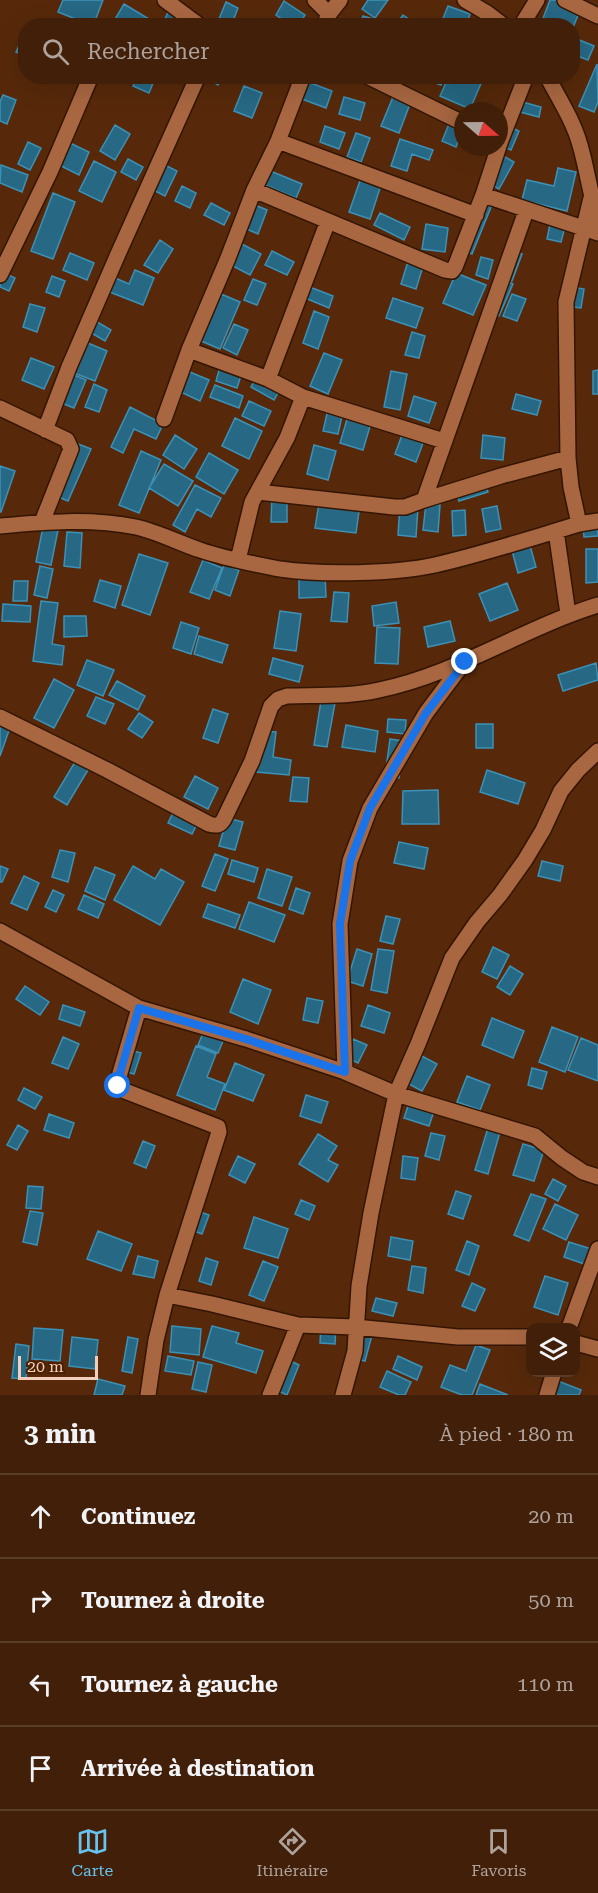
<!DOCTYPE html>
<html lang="fr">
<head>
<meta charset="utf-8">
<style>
	body { margin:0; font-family:"Roboto Serif",serif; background:#482712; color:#f1f3f6 }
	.controls { position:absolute; right:18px; bottom:18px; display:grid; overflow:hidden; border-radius:12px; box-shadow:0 6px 24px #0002 }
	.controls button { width:54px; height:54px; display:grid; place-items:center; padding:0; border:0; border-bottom:2px solid #5a3d29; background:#411f08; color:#f1f3f6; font:30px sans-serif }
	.compass { position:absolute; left:454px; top:102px; width:54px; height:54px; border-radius:50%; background:#411f08; box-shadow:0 6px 24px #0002; rotate:110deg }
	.scale { position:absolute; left:18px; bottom:15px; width:80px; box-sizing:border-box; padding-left:6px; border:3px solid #f3cfbb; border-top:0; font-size:16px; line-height:21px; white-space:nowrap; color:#f3cfbb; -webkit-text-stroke:4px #4b1f00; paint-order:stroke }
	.stop { position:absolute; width:18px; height:18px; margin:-14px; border:4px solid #1a73e8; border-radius:50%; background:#fff }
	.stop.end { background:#1a73e8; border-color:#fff; box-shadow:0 2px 6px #0008 }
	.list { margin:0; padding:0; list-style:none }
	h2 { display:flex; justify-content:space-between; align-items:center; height:78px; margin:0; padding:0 24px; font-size:26px }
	h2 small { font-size:20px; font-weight:400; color:#aea29c }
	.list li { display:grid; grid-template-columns:39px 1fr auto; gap:18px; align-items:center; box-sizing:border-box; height:84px; padding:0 24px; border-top:2px solid #5a3d29 }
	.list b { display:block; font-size:22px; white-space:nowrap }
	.list em { font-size:20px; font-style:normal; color:#aea29c }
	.icon { flex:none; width:33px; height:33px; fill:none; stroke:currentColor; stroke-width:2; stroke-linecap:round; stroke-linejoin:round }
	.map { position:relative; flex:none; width:598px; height:1395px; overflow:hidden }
	.search { position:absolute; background:#411f08; box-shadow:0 6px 24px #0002; left:18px; right:18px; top:18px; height:66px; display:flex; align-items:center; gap:15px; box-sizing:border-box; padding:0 21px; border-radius:24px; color:#aea29c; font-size:22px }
	.sheet { height:414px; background:#411f08 }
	nav { display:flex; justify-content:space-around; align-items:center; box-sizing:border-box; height:84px; border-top:2px solid #5a3d29; background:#411f08; font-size:16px; color:#aea29c }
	nav a { display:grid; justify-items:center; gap:3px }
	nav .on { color:#67c4ef }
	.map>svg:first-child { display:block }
	.building { fill:#276884; stroke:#3c91b7; stroke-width:1.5 }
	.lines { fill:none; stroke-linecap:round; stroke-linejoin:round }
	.minor-casing { stroke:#341502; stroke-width:18 }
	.minor { stroke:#a86741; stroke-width:15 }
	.route { stroke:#1a73e8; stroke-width:8 }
</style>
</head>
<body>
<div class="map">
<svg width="598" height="1395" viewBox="0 0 598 1395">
	<rect width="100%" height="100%" fill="#57290a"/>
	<path class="building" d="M63,0h40l-10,26 -35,-14z
		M368,0h20l-13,18 -13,-9z
		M550,0h11l20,8 -9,22v-4h-17l-13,-5z
		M284,1l21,14 -7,11h-6l-16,-11z
		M226,2l12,6 -7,18h-15z
		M124,4l25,15 -3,7h-24l-8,-5z
		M448,6l22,8 -4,12h-11l-13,-5z
		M168,12l13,5 -4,9h-15z
		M403,15l16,11h-24z
		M363,16l14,4 -2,6h-15z
		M23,37l3,2v17l-10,-4z
		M572,37l22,9 -6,14 -16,-6z
		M597,64l1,38 -4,10 -15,-6z
		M137,76h19l-7,17 -16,-7z
		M203,76h20l-5,9z
		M426,76h18l-3,9 -16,-6z
		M449,76h27l7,3 -13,30 -30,-13z
		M305,81l27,10 -6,17 -27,-10z
		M244,86l18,7 -10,25 -18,-7z
		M3,95l13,5 -9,24 -7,-3v-19z
		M344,97l21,6 -5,17 -21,-6z
		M393,97l17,7 -11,29 -18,-7z
		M515,100l26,7 -2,10 -27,-7z
		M453,114l10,14 -7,19 -14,-6z
		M504,124l15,7 -8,19 -12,-5z
		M115,125l15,9 -15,26 -15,-9z
		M325,126l20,7 -6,16 -19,-7z
		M356,133l14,5 -9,24 -14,-5z
		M400,139l33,11 -4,10 -17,-6 -5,17 -16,-5z
		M28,142l13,6 -11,22 -12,-6z
		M70,143l19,9 -10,23 -20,-10z
		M498,153l16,9 -15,27 -16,-9z
		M128,159l15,8 -7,13 -15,-8z
		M94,161l22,11 -14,30 -23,-11z
		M157,161l20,10 -12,25 -20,-10z
		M1,165l27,10 -6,17 -22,-9z
		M558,168l18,4 -9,39 -45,-11 5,-20 27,6z
		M268,170l34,14 -6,14 -34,-14z
		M362,175l20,7 -12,37 -21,-7z
		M182,186l14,7 -6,15 -15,-7z
		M53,193l22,9 -22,57 -22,-8z
		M477,200l14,7 -19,47 -14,-6z
		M211,203l19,10 -6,12 -20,-10z
		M250,203l17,7 -9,24 -18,-8z
		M380,213l30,14 -6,13 -30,-15z
		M551,219l15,4 -5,19 -14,-3z
		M426,224l22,4 -3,24 -23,-3z
		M160,240l13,9 -15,24 -14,-8z
		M240,243l21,11 -11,21 -21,-11z
		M508,249l14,5 -10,27 -15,-6z
		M272,251l22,11 -7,13 -22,-10z
		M70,253l24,10 -7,17 -24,-10z
		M481,257l12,3 -5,19 -12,-4z
		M409,258l15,5 -8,26 -15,-5z
		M135,270l19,8 -11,27 -36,-14 6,-14 16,7z
		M0,271l15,7 -6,13 -9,-4z
		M456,273l30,12 -13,30 -30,-12z
		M52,276l13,5 -6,16 -13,-5z
		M499,278l14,6 -14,32 -14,-6z
		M253,279l13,5 -9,21 -13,-5z
		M302,284l31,12 -4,12 -31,-13z
		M567,286l17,3 -3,19 -16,-2z
		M221,294l19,8 -20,47 -19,-8z
		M512,294l14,5 -9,22 -14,-5z
		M393,298l30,10 -7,20 -30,-10z
		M30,304l15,4 -8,24 -14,-5z
		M314,311l15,6 -11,32 -15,-6z
		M87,316l24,14 -6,11 -24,-14z
		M234,324l14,6 -11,25 -14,-7z
		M412,332l13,4 -6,22 -14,-3z
		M78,339l29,12 -12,30 -29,-11z
		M324,353l18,7 -14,34 -18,-8z
		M31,358l23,9 -10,22 -22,-9z
		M222,360l22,6 -7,22 -21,-7z
		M62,370l24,10 -12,28 -23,-9z
		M185,370l24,10 -9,21 -24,-11z
		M598,370v24h-5v-23z
		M391,371l16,3 -7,36 -16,-3z
		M259,373l23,13 -8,14 -23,-13z
		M94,384l13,6 -8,22 -14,-5z
		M215,385l28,11 -4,12 -29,-11z
		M516,394l25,7 -4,14 -25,-6z
		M414,396l22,7 -7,20 -21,-7z
		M249,401l22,10 -7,15 -22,-10z
		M329,405l15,2 -6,27 -15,-3z
		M130,407l33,17 -7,15 -22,-10 -11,24 -12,-6z
		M350,409l23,7 -10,34 -23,-7z
		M235,418l27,13 -13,28 -27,-13z
		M405,427l21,8 -10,27 -21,-8z
		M175,435l22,14 -13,20 -21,-14z
		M483,435l22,3 -2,22 -22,-2z
		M68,440l23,9 -23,52 -22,-9z
		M314,445l22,6 -8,29 -21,-6z
		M141,451l20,9 -22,53 -20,-8z
		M209,453l29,17 -14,24 -28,-17z
		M164,464l29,17 -15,25 -29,-18z
		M0,466l15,5 -14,41h-1z
		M483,476l5,16 -29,9 -5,-16z
		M195,485l26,13 -10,19 -14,-8 -12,23 -12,-7z
		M321,491l40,6 -5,36 -41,-5z
		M272,496h15v26h-16z
		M426,503l14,2 -2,27 -15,-2z
		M400,505l18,2 -2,30 -18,-2z
		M497,506l4,23 -15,3 -4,-23z
		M465,510l1,25 -13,1 -1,-25z
		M598,517v19l-14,1 -2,-19z
		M43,527l15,3 -7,35 -15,-3z
		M67,532l15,1 -2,35 -16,-2z
		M529,542l7,25 -18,6 -7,-26z
		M586,549h12v33l-12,1z
		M139,554l29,9 -18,52 -28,-10z
		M203,560l19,8 -13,31 -19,-7z
		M224,565l15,5 -9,26 -15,-6z
		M40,566l13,3 -6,29 -13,-3z
		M325,575l1,22 -27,1v-22z
		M100,580l21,6 -6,22 -21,-7z
		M14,581h14l-1,20h-14z
		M507,583l11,27 -28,11 -11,-27z
		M334,592l15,1 -2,29 -16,-1z
		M41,601l17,2 -6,41 12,2 -2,19 -29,-4z
		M396,602l3,21 -25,3 -2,-20z
		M3,604l28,2 -1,16 -28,-1z
		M280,611l21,3 -5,37 -22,-3z
		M64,616h22l1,20 -23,1z
		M450,621l5,20 -27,6 -4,-20z
		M181,622l18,6 -8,26 -18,-6z
		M377,627l23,1 -2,36 -23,-1z
		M199,636l29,9 -6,18 -28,-9z
		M273,658l30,8 -4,16 -30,-8z
		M87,660l27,10 -11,26 -26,-11z
		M596,663l2,17 -35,11 -5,-16z
		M54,679l20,11 -20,38 -20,-10z
		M117,681l28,15 -7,14 -29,-15z
		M96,697l18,7 -9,20 -18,-8z
		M321,701l14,2 -8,44 -13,-2z
		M213,709l15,5 -10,29 -15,-5z
		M139,713l14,9 -11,16 -14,-9z
		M0,717l12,5 -12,34z
		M388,719l18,1 -1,14 -18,-2z
		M476,724h17v24h-17z
		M346,725l32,6 -3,21 -33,-5z
		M260,731l16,1 -3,25 18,3 -2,15 -33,-3z
		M390,739l13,2 -4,37 -14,-2z
		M78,757l13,8 -24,40 -13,-8z
		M487,770l38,13 -7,21 -38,-12z
		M195,776l23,12 -10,21 -24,-12z
		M293,777l16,1 -2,24 -17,-1z
		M438,790l1,34h-37l1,-33z
		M174,811l24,11 -6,12 -24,-11z
		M227,818l16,4 -8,28 -16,-4z
		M399,842l29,6 -4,21 -30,-6z
		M60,850l15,3 -7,29 -16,-5z
		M215,854l13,5 -13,32 -13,-5z
		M232,860l26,8 -4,14 -26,-8z
		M542,861l21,5 -3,15 -22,-5z
		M0,866l8,3 -6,13h-2z
		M133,866l22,13 6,-10 23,13 -24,43 -46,-25z
		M95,867l20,8 -10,25 -20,-9z
		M267,869l25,8 -10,29 -24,-8z
		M24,876l15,7 -12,27 -16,-7z
		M296,888l14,5 -7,21 -14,-5z
		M53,890l11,5 -8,17 -11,-5z
		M84,895l20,9 -6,14 -20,-9z
		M249,902l36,13 -11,27 -35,-13z
		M208,904l32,11 -5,13 -32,-11z
		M386,916l14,3 -7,25 -13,-3z
		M493,947l16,8 -12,24 -15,-7z
		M357,949l15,5 -9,32 -16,-5z
		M378,949l16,2 -7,42 -16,-3z
		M510,966l13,8 -13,21 -13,-8z
		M243,979l28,11 -13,34 -28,-12z
		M25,986l24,16 -9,13 -24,-16z
		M307,998l16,3 -5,22 -15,-3z
		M63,1005l22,7 -5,14 -21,-7z
		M368,1005l22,8 -6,20 -23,-7z
		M492,1018l32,13 -11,27 -31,-13z
		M206,1026l20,8 -8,19 -20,-8z
		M552,1027l26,10 -13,35 -26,-10z
		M63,1037l16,7 -11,25 -16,-6z
		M581,1038l17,7v36l-30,-11z
		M353,1039l14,6 -9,18 -13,-6z
		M196,1046l20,8 -9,23 18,7 -10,26 -38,-15z
		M127,1049l14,4 -7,21 -14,-4z
		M418,1054l19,10 -15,27 -19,-10z
		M235,1063l29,12 -11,26 -29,-11z
		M532,1068l15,4 -5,17 -14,-4z
		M467,1076l23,9 -10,25 -23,-8z
		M24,1088l18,9 -7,12 -17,-9z
		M306,1095l22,7 -7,21 -21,-7z
		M410,1100l25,8 -6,18 -25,-8z
		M49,1114l25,9 -5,15 -25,-8z
		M18,1125l10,6 -11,19 -10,-5z
		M488,1128l12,4 -12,42 -13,-4z
		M431,1133l14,3 -6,24 -14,-4z
		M318,1134l19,12 -9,14 10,5 -10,17 -29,-18z
		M143,1141l12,5 -9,22 -12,-5z
		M523,1144l21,6 -10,31 -21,-6z
		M238,1156l17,8 -10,19 -16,-8z
		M403,1156l15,2 -3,22 -14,-2z
		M553,1179l13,7 -8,15 -13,-7z
		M28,1186l15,1 -2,22 -15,-1z
		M456,1191l15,5 -8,23 -15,-5z
		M531,1194l15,5 -17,42 -15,-6z
		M301,1200l14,6 -6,14 -14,-6z
		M555,1204l23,11 -12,25 -23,-11z
		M30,1211l13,2 -6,32 -14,-3z
		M197,1211l12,4 -7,19 -13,-5z
		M254,1217l34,12 -10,29 -34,-10z
		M98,1231l34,13 -11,27 -34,-12z
		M391,1237l22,4 -3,19 -22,-4z
		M467,1241l12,5 -10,29 -13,-5z
		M569,1242l29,9 -5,16 -29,-10z
		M138,1256l20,5 -4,17 -21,-4z
		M206,1258l12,4 -7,23 -12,-4z
		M263,1261l15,6 -14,34 -15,-6z
		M412,1266l14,2 -3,25 -15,-3z
		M545,1276l23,7 -10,32 -24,-8z
		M472,1283l13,6 -10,22 -13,-5z
		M376,1298l21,5 -4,13 -21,-5z
		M172,1326l29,3 -2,26 -29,-3z
		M212,1326l27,7 -3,10 27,8 -7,22 -53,-16z
		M321,1326h15l-1,18 -15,-1z
		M34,1328l29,2 -3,31 -28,-2z
		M358,1332l14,3 -7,26 -13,-3z
		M72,1337l26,3 -3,29 -26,-3z
		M128,1337l10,2 -6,34 -10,-2z
		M16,1344l13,2 -3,33 -14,-1z
		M476,1345l14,5 -18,45h-10l-21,-8 9,-22 16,6z
		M168,1356l26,5 -3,14 -26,-4z
		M398,1356l24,11 -5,13 -24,-11z
		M286,1359l13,6 -12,30 -13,-6z
		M198,1362l14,3 -6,27 -14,-3z
		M387,1371l24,11 -6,13h-6l-19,-8z
		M98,1379l27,7 -3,9h-28z
		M553,1379l28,11 -2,5h-33z
		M480,1384l28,11h-32z"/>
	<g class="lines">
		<g class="minor-casing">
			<path id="minor" d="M165,0l35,26
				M315,0l14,14
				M465,0l22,13 17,13
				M565,0l33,16
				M324,26l5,-12 11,-14
				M521,26l16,-26
				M367,76l96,47
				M547,76c12,23 26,44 33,69 7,24 10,49 18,74
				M278,141l198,74
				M254,190l191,80 7,1 3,-4 28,-72 18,-55 25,-64
				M483,195l115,38
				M0,275l50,-103 41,-96
				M189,350l79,29 35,18 141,44
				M268,379l60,-158
				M0,408l67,32 4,9 -29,73
				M164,419l25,-69 39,-92 26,-68 24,-49 25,-65
				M45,430l24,-63 49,-113 80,-178
				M258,492l136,15h11l19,-7 102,-289
				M424,500l77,-24 67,-18
				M579,524l19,-3
				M0,526c45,-4 91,-8 136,1 22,5 43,16 64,23 26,9 54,14 80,19 42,6 114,5 155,-4 48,-11 97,-27 144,-41l-8,-37 -3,-29 -2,-156 25,-104
				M556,531l12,83
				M238,560l14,-58 35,-64 16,-41
				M0,717l107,53 102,54c7,2 11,2 15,-5l28,-58 19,-55 7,-7 9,-3c31,-1 62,1 92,-6 78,-16 144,-62 219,-85
				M0,931l139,77 -19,65 -2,13 7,5 93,36 1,5 -52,163
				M139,1008l107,31 99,33 51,22 139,42 27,22 21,14 15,5
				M345,1072l-5,-148 10,-63 20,-53 56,-95 39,-52
				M569,1328l29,-79
				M576,1343l22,6
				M148,1395l8,-55 11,-45 45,9 86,21
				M270,1395l28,-70 57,2 103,10h72
				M343,1395l12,-44 4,-65 12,-73 25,-119 22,-50 34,-86 25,-36 23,-27 25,-35 18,-30 18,-39 17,-21 20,-19
				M547,1395l7,-23"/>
		</g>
		<use href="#minor" class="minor"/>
	</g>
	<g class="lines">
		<path class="route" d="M118,1086l2,-13 19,-65 107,31 99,33 -5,-148 10,-63 20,-53 56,-95 39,-51"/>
	</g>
</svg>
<div class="controls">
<button><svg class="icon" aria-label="layers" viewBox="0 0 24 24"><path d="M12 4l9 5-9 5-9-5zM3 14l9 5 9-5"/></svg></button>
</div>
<svg class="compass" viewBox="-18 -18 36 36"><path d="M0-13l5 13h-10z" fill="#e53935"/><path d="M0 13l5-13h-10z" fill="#aea29c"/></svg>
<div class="scale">20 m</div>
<div class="stop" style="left:118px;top:1086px"></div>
<div class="stop end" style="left:465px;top:662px"></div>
<div class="search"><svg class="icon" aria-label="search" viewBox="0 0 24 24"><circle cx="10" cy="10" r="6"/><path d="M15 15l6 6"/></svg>Rechercher</div>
</div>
<section class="sheet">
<h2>3 min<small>À pied · 180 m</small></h2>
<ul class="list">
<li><svg class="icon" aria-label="ahead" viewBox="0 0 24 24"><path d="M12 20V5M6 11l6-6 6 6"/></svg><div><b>Continuez</b></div><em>20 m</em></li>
<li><svg class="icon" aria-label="right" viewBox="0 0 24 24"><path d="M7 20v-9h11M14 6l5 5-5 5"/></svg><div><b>Tournez à droite</b></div><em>50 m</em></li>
<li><svg class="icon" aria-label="left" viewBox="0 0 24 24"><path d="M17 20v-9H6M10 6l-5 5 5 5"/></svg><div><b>Tournez à gauche</b></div><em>110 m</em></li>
<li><svg class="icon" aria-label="arrive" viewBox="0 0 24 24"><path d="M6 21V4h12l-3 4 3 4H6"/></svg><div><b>Arrivée à destination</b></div></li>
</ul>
</section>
<nav>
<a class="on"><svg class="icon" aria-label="map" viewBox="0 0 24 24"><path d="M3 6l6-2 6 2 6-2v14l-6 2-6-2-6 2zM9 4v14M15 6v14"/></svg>Carte</a>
<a><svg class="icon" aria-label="directions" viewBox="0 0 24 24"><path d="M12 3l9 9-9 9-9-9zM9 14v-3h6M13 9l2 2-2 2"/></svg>Itinéraire</a>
<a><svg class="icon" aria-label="saved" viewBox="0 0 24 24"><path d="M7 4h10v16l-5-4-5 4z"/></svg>Favoris</a>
</nav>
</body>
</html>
